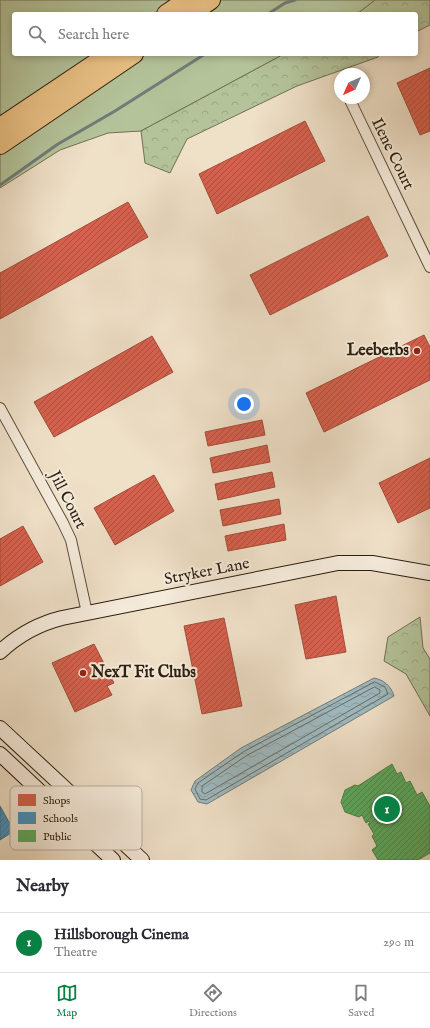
<!DOCTYPE html>
<html lang="en">
<head>
<meta charset="utf-8">
<style>
	body { margin:0; font-family:"IM FELL English",serif; background:#f7f7f7; color:#2b2b33 }
	.compass { position:absolute; left:334px; top:68px; width:36px; height:36px; border-radius:50%; background:#fff; box-shadow:0 2px 6px #0003; rotate:225deg }
	.you { position:absolute; left:244px; top:404px; width:14px; height:14px; margin:-10px; border:3px solid #fff; border-radius:50%; background:#1a73e8; box-shadow:0 0 0 6px #1a73e833 }
	.badge { display:grid; place-items:center; width:26px; height:26px; border-radius:50%; background:#0b8043; color:#fff; font-size:13px; font-weight:700 }
	.pin { position:absolute; translate:-50% -50%; border:2px solid #fff; box-shadow:0 1px 4px #0006 }
	.list { margin:0; padding:0; list-style:none }
	h2 { display:flex; justify-content:space-between; align-items:center; height:52px; margin:0; padding:0 16px; font-size:17px }
	h2 small { font-size:13px; font-weight:400; color:#7c7c81 }
	.list li { display:grid; grid-template-columns:26px 1fr auto; gap:12px; align-items:center; box-sizing:border-box; height:60px; padding:0 16px; border-top:1px solid #e1e1e2 }
	.list b { display:block; font-size:15px; white-space:nowrap }
	.list p { margin:0; font-size:13px; white-space:nowrap; color:#7c7c81 }
	.list em { font-size:13px; font-style:normal; color:#7c7c81 }
	.icon { flex:none; width:22px; height:22px; fill:none; stroke:currentColor; stroke-width:2; stroke-linecap:round; stroke-linejoin:round }
	.map { position:relative; flex:none; width:430px; height:860px; overflow:hidden }
	.search { position:absolute; background:#fff; box-shadow:0 2px 6px #0003; left:12px; right:12px; top:12px; height:44px; display:flex; align-items:center; gap:10px; box-sizing:border-box; padding:0 14px; border-radius:4px; color:#7c7c81; font-size:15px }
	.sheet { height:112px; background:#fff }
	nav { display:flex; justify-content:space-around; align-items:center; box-sizing:border-box; height:56px; border-top:1px solid #e1e1e2; background:#fff; font-size:11px; color:#7c7c81 }
	nav a { display:grid; justify-items:center; gap:2px }
	nav .on { color:#0b8043 }
	.map>svg:first-child { display:block }
	.green { fill:#b4c39a; stroke:#707054 }
	.forest { fill:url(#forest-crowns); stroke:#707054 }
	.water { fill:url(#water-waves); stroke:#717c79 }
	.shops { fill:url(#shops-hatch); stroke:#a34c3a }
	.schools { fill:url(#schools-hatch); stroke:#3c708c }
	.public { fill:url(#public-hatch); stroke:#4c8348 }
	.lines { fill:none; stroke-linecap:round; stroke-linejoin:round }
	.shore { stroke:#656c67; stroke-width:1 }
	.stream { stroke:#717c79; stroke-width:3 }
	.street-casing { stroke:#5c4e3c; stroke-width:12 }
	.secondary-casing { stroke:#2b1e0d; stroke-width:16 }
	.highway-casing { stroke:#2b1e0d; stroke-width:20 }
	.street { stroke:#f5ebdb; stroke-width:10 }
	.secondary { stroke:#f5ebdb; stroke-width:14 }
	.highway { stroke:#e8c084; stroke-width:18 }
	.poi-dot { fill:#8f2418; stroke:#f5ebdb; stroke-width:1.5 }
	.labels { text-anchor:middle; dominant-baseline:central; stroke-width:4; stroke-linejoin:round; paint-order:stroke }
	.street-label { font-size:16px; fill:#2b1e0d; stroke:#f5ebdb }
	.poi-label { font-size:16px; font-weight:bold; fill:#2b1e0d; stroke:#f5ebdb; text-anchor:end }
	.key { fill:#f5ebdb; stroke:#b8ae9d; stroke-width:1 }
	.key-label { font-size:11px; fill:#2b1e0d }
</style>
</head>
<body>
<div class="map">
<svg width="430" height="860" viewBox="0 0 430 860">
	<defs>
		<pattern id="forest-crowns" width="20" height="18" patternUnits="userSpaceOnUse"><rect width="20" height="18" fill="#b4c39a"/><path d="M2 6a3 3 0 1 1 6 0M12 15a3 3 0 1 1 6 0" fill="none" stroke="#9ba784"/></pattern>
		<pattern id="water-waves" width="16" height="10" patternUnits="userSpaceOnUse"><rect width="16" height="10" fill="#9fbac1"/><path d="M0 5q4-4 8 0t8 0" fill="none" stroke="#899fa5"/></pattern>
		<pattern id="shops-hatch" width="6" height="6" patternUnits="userSpaceOnUse"><rect width="6" height="6" fill="#d6604d"/><path d="M-1 1l2-2M0 6l6-6M5 7l2-2" fill="none" stroke="#ae4f3e"/></pattern>
		<pattern id="schools-hatch" width="6" height="6" patternUnits="userSpaceOnUse"><rect width="6" height="6" fill="#4393c3"/><path d="M-1 1l2-2M0 6l6-6M5 7l2-2" fill="none" stroke="#38779d"/></pattern>
		<pattern id="public-hatch" width="6" height="6" patternUnits="userSpaceOnUse"><rect width="6" height="6" fill="#5aae61"/><path d="M-1 1l2-2M0 6l6-6M5 7l2-2" fill="none" stroke="#4b8d4e"/></pattern>
	</defs>
	<rect width="100%" height="100%" fill="#efe0c8"/>
	<filter id="stains"><feTurbulence type="fractalNoise" baseFrequency=".005" numOctaves="4"/><feColorMatrix values="0 0 0 0 .2 0 0 0 0 .09 0 0 0 0 .02 0 0 0 .5 -.17"/></filter>
	<radialGradient id="worn" r=".72"><stop offset=".6" stop-color="#630" stop-opacity="0"/><stop offset="1" stop-color="#630" stop-opacity=".3"/></radialGradient>
	<path class="green" d="M0,0h375l-18,14h-343v40h270l-143,77 -33,2 -48,17 -60,38z"/>
	<path class="forest" d="M375,0h55v25l-14,7v-18h-59z
		M284,54h95l-1,3 -81,29 -110,53 -17,34 -25,-10 -4,-32z
		M420,617l3,31 7,11v57l-24,-42 -22,-13 4,-24z"/>
	<path class="water" d="M374,678c10,2 17,8 20,18l-187,108 -9,-2 -7,-12 4,-9 46,-33z"/>
	<path class="shops" d="M430,68v63l-10,4 -23,-52z
		M305,121l20,40 -108,53 -18,-40z
		M128,202l20,35 -148,82v-46z
		M368,216l20,40 -118,59 -20,-40z
		M424,335l6,12v33l-106,52 -18,-39z
		M152,336l21,36 -119,65 -20,-35z
		M262,420l3,15 -57,11 -3,-14z
		M267,445l3,17 -57,11 -3,-15z
		M430,458v50l-32,15 -19,-40z
		M272,472l3,15 -57,13 -3,-16z
		M154,475l20,36 -59,34 -21,-37z
		M279,499l2,15 -58,12 -3,-16z
		M284,524l2,16 -58,11 -3,-15z
		M23,526l20,36 -43,24v-47z
		M336,596l10,56 -40,7 -11,-54z
		M224,618l18,88 -40,8 -18,-88z
		M94,644l20,39 -7,3 5,9 -37,17 -23,-49z"/>
	<path class="schools" d="M0,806l14,25 -14,9z"/>
	<path class="public" d="M392,764l5,10 4,-2 5,11 4,-2 7,14 5,-3 8,14v47l-12,7h-40l-6,-10 5,-4 -5,-10 2,-2 -6,-10 2,-1 -1,-2 -3,2 -4,-8 -3,2 -14,-5 -4,-10 4,-12 10,-5 3,1z"/>
	<g class="lines">
		<path class="shore" d="M375,682l10,5 3,7 -182,106 -6,-1 -5,-10 3,-6 45,-31z
			M375,687l5,3v3l-175,101 -3,-2v-6l44,-30z"/>
		<path class="stream" d="M268,14l17,-11 10,-3
			M0,185l58,-41 57,-33 90,-57"/>
		<g class="street-casing">
			<path id="street" d="M349,98l81,169
				M0,408l63,115 8,17 16,73"/>
		</g>
		<g class="secondary-casing">
			<path id="secondary" d="M0,652c18,-17 38,-28 62,-34l276,-55h34l58,10
				M0,728l142,132
				M0,754l113,106"/>
		</g>
		<g class="highway-casing">
			<path id="highway" d="M166,14l21,-14
				M191,14l20,-14
				M0,127l109,-73
				M0,145l134,-91"/>
		</g>
		<use href="#street" class="street"/>
		<use href="#secondary" class="secondary"/>
		<use href="#highway" class="highway"/>
	</g>
	<g class="poi-dot">
		<circle cx="417" cy="351" r="4"/>
		<circle cx="83" cy="673" r="4"/>
	</g>
	<g class="labels">
		<g class="street-label">
			<text transform="translate(392 154) rotate(64)">Ilene Court</text>
			<text transform="translate(67 500) rotate(63)">Jill Court</text>
			<text transform="translate(207 572) rotate(-11)">Stryker Lane</text>
		</g>
		<g class="poi-label">
			<text x="409" y="351">Leeberbs</text>
			<text x="91" y="673" text-anchor="start">NexT Fit Clubs</text>
		</g>
	</g>
	<rect x="10" y="786" width="132" height="64" rx="6" class="key"/>
	<rect x="18" y="794" width="18" height="12" fill="#d6604d"/>
	<rect x="18" y="812" width="18" height="12" fill="#4393c3"/>
	<rect x="18" y="830" width="18" height="12" fill="#5aae61"/>
	<g class="key-label">
		<text x="43" y="804">Shops</text>
		<text x="43" y="822">Schools</text>
		<text x="43" y="840">Public</text>
	</g>
	<rect width="100%" height="100%" filter="url(#stains)"/>
	<rect width="100%" height="100%" fill="url(#worn)"/>
</svg>
<svg class="compass" viewBox="-18 -18 36 36"><path d="M0-13l5 13h-10z" fill="#e53935"/><path d="M0 13l5-13h-10z" fill="#7c7c81"/></svg>
<div class="you"></div>
<div class="pin badge" style="left:387px;top:809px">1</div>
<div class="search"><svg class="icon" aria-label="search" viewBox="0 0 24 24"><circle cx="10" cy="10" r="6"/><path d="M15 15l6 6"/></svg>Search here</div>
</div>
<section class="sheet">
<h2>Nearby<small></small></h2>
<ul class="list">
<li><span class="badge">1</span><div><b>Hillsborough Cinema</b><p>Theatre</p></div><em>290 m</em></li>
</ul>
</section>
<nav>
<a class="on"><svg class="icon" aria-label="map" viewBox="0 0 24 24"><path d="M3 6l6-2 6 2 6-2v14l-6 2-6-2-6 2zM9 4v14M15 6v14"/></svg>Map</a>
<a><svg class="icon" aria-label="directions" viewBox="0 0 24 24"><path d="M12 3l9 9-9 9-9-9zM9 14v-3h6M13 9l2 2-2 2"/></svg>Directions</a>
<a><svg class="icon" aria-label="saved" viewBox="0 0 24 24"><path d="M7 4h10v16l-5-4-5 4z"/></svg>Saved</a>
</nav>
</body>
</html>
